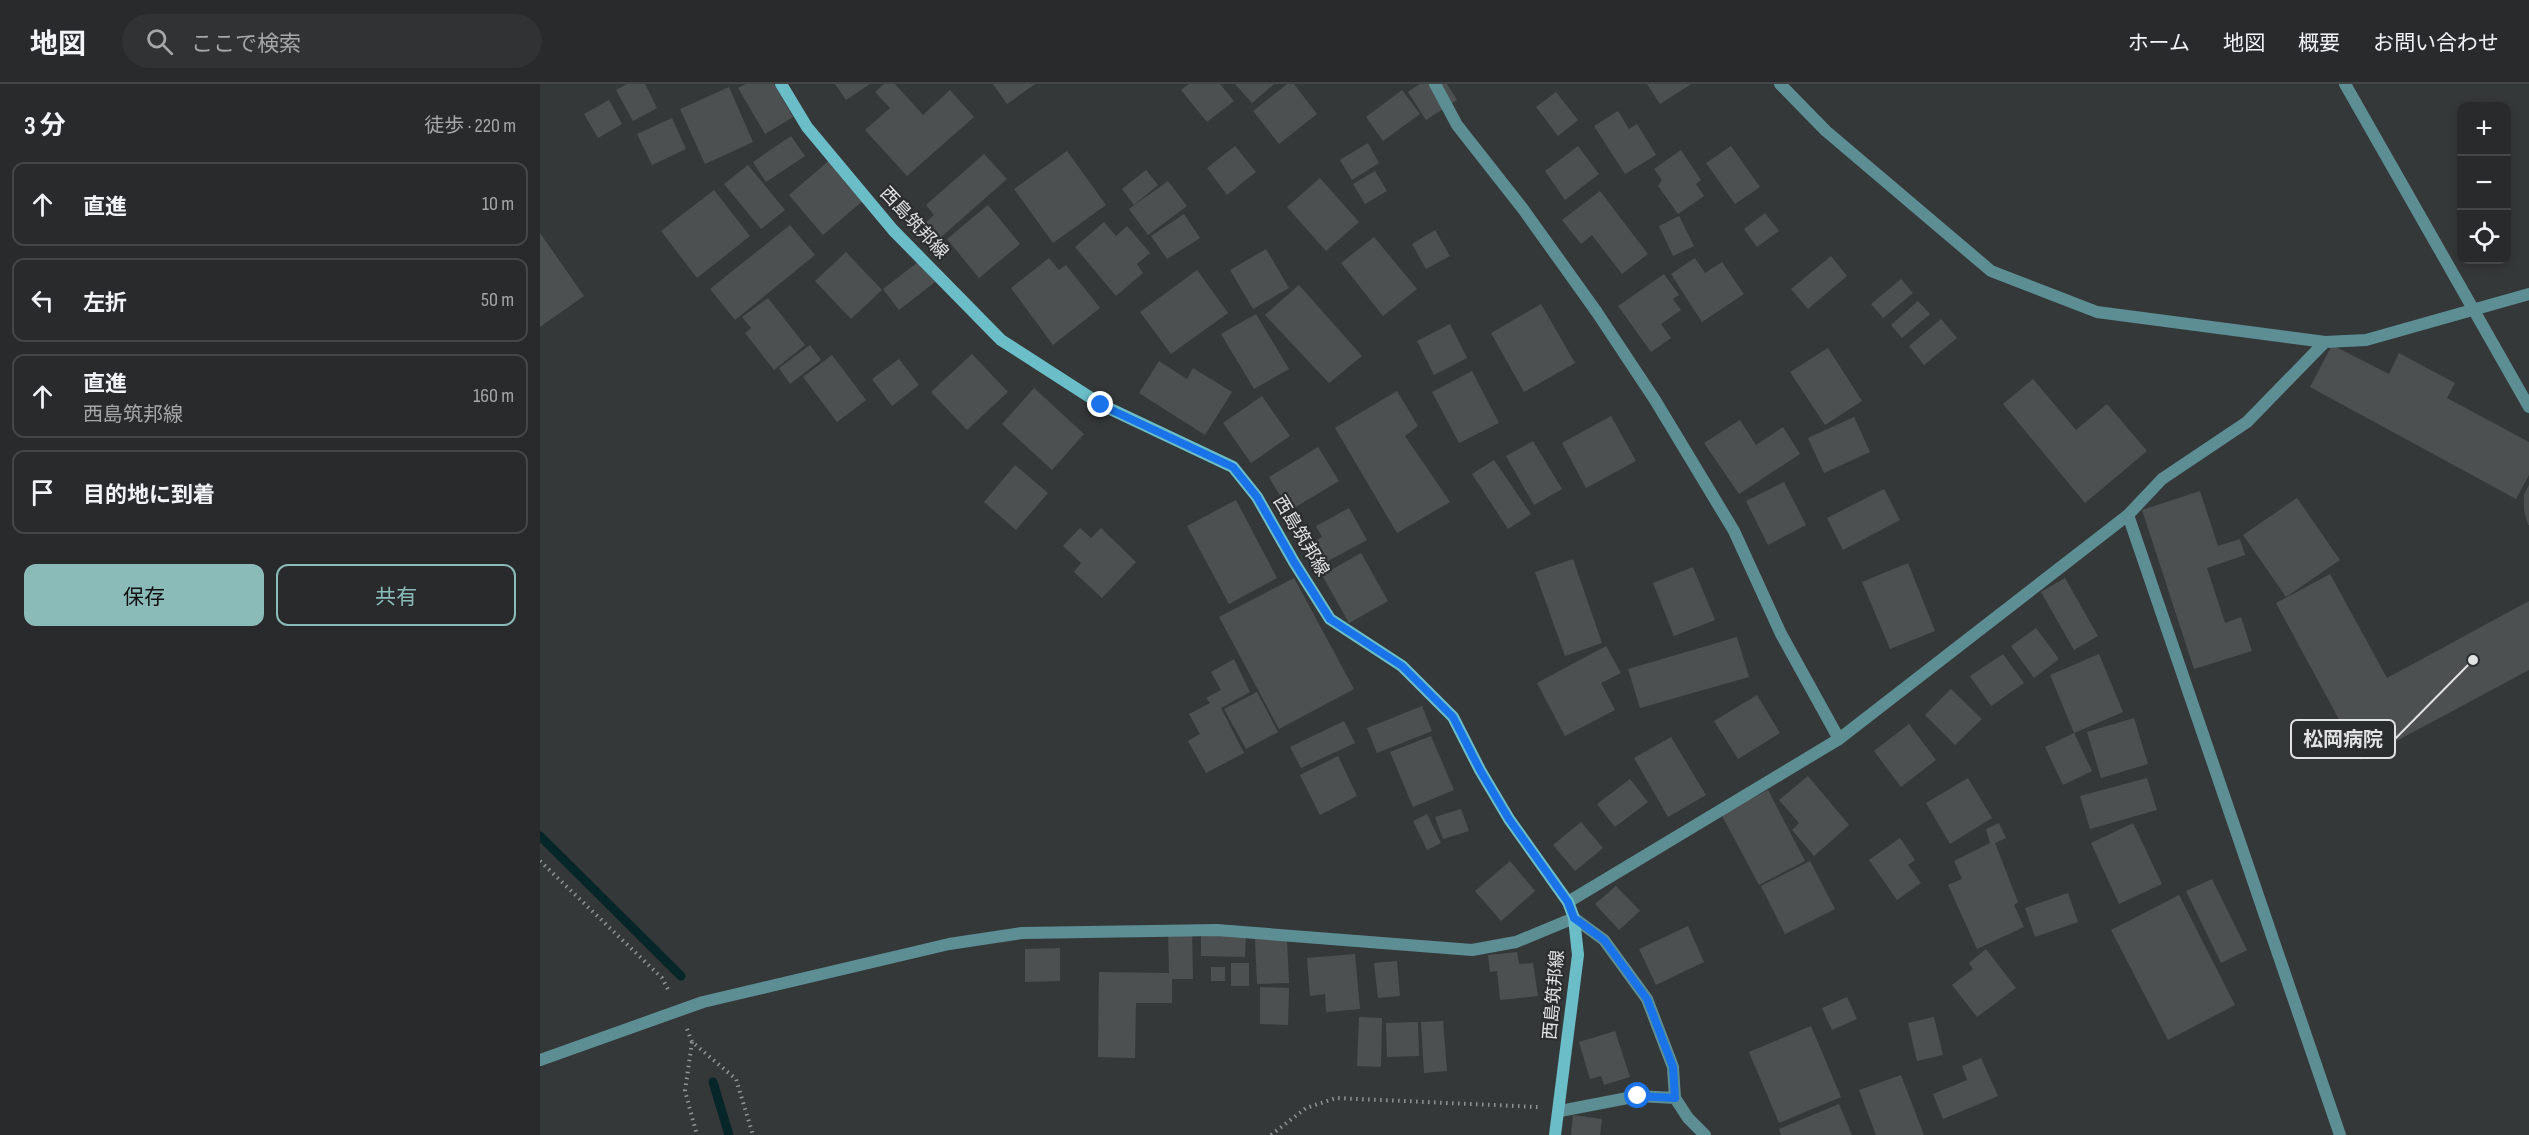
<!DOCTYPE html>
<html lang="ja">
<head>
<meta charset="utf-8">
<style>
	body { margin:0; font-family:"Sofia Sans Condensed","Noto Sans JP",sans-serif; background:#303233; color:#f1f3f6 }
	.controls { position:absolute; right:18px; top:18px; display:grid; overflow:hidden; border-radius:12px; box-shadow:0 3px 9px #0003 }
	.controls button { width:54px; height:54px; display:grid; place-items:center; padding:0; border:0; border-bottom:2px solid #444647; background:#282a2b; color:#f1f3f6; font:30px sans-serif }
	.stop { position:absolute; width:18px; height:18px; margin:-14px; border:4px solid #1a73e8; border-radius:50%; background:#fff }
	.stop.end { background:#1a73e8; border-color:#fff; box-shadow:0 2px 6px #0008 }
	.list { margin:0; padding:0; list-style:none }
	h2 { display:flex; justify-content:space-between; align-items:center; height:78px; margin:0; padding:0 24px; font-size:26px }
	h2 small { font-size:20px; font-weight:400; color:#a5a7a9 }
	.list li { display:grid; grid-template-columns:39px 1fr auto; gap:18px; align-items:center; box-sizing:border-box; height:84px; margin:0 12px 12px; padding:0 12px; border:2px solid #444647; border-radius:12px }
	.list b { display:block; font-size:22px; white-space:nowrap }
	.list p { margin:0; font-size:20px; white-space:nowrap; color:#a5a7a9 }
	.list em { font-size:20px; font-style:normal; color:#a5a7a9 }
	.actions { display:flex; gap:12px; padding:18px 24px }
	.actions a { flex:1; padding:14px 0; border:2px solid #8bbbb9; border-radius:12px; text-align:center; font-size:21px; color:#8bbbb9 }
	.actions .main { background:#8bbbb9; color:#111 }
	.icon { flex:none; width:33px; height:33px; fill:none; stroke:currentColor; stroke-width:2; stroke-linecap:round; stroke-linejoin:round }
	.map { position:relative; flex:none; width:1989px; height:1051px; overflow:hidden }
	header { display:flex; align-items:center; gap:36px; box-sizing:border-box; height:84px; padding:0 30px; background:#282a2b; border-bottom:2px solid #444647 }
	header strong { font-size:28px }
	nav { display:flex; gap:33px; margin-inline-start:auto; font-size:21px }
	.search { width:420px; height:54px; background:#303233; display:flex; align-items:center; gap:15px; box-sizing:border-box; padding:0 21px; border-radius:33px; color:#a5a7a9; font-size:22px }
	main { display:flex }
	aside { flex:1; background:#282a2b }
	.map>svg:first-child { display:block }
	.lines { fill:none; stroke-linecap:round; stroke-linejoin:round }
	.stream { stroke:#072629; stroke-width:9 }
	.building { fill:#4d5051 }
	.path { stroke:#919494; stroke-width:4; stroke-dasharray:1.5 4.5; stroke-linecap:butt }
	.service { stroke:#5c8e94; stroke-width:12 }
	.minor { stroke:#5c8e94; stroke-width:12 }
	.secondary { stroke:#6bbec8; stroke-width:12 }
	.route { stroke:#1a73e8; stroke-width:8 }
	.labels { text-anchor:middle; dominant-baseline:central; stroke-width:4.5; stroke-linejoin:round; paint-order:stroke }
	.street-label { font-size:18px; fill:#e1e3e3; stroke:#2b2e2f }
	.leader { fill:none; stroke:#e1e3e3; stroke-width:2 }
	.callout-dot { fill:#e1e3e3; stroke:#2b2e2f; stroke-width:2 }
	.callout { fill:#2b2e2f; stroke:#e1e3e3; stroke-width:2 }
	.callout-label { font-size:20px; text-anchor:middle; font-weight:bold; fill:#e1e3e3 }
</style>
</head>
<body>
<header>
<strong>地図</strong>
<div class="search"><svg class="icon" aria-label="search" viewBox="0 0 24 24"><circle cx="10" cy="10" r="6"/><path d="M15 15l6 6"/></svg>ここで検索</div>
<nav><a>ホーム</a><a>地図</a><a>概要</a><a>お問い合わせ</a></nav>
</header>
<main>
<aside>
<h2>3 分<small>徒歩 · 220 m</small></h2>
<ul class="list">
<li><svg class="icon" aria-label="ahead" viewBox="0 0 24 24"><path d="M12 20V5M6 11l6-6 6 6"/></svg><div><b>直進</b></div><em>10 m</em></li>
<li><svg class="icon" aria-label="left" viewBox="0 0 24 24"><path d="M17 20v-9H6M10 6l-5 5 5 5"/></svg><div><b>左折</b></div><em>50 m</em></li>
<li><svg class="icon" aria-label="ahead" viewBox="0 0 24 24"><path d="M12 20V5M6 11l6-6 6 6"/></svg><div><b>直進</b><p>西島筑邦線</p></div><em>160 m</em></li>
<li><svg class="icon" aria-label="arrive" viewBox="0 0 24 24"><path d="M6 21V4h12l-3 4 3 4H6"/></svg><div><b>目的地に到着</b></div></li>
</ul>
<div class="actions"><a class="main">保存</a><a>共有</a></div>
</aside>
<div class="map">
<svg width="1989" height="1051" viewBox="0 0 1989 1051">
	<rect width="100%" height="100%" fill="#353839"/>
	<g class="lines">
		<path class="stream" d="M0,752l141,140
			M173,998l16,53"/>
	</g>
	<path class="building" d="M87,0h18l12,24 -24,13 -17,-31z
		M206,0h28l19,33 -28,17 -27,-46z
		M295,0h35l-24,16z
		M344,0h11l28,31 27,-25 24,27 -67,59 -42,-46 25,-22 -15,-16z
		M453,0h42l-28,20z
		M649,0h31l14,17 -27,21 -26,-32z
		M695,0h39l-22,19z
		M747,0h7l23,30 -38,30 -26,-33z
		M880,0h27l10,16 -31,20 -18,-28z
		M1107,0h44l-31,20z
		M189,3l24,55 -48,22 -25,-55z
		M862,6l18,24 -37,27 -17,-24z
		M1016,8l22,28 -20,16 -22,-29z
		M69,16l13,24 -24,14 -14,-24z
		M1078,27l11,18 8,-5 19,31 -31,19 -31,-48z
		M132,34l14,31 -34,16 -15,-31z
		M251,52l14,20 -39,26 -13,-20z
		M828,59l11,20 -27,17 -12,-20z
		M695,62l21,26 -29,23 -20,-27z
		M1038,62l21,28 -34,26 -20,-29z
		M1191,62l29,41 -25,17 -29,-41z
		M1141,66l20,30 -5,4 8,12 -26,18 -20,-28 4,-6 -8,-11z
		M527,67l39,54 -53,38 -39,-54z
		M444,70l23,25 -67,59 -14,-16 8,-7 -8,-10z
		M292,74l34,40 -43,37 -34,-40z
		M208,81l37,45 -24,19 -37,-45z
		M606,86l12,15 -24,20 -12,-16z
		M835,87l12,20 -22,13 -12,-20z
		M780,94l39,44 -33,29 -39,-44z
		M628,97l19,25 -39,29 -19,-26z
		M174,106l36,46 -53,42 -36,-47z
		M1060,107l48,63 -26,20 -30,-39 -11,9 -19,-24z
		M448,121l32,39 -41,34 -32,-39z
		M1225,129l14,18 -22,16 -13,-18z
		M644,130l16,24 -33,21 -16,-23z
		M1139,132l15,30 -21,10 -14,-30z
		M564,138l12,14 11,-10 23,27 -13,11 6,9 -27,23 -41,-49z
		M250,141l25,30 -80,65 -25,-31z
		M895,146l15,26 -24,13 -14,-25z
		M0,149l44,63 -44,31z
		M834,153l43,52 -34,27 -42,-53z
		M726,165l23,39 -36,21 -23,-39z
		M306,168l36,38 -31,29 -36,-38z
		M1291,172l16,20 -39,33 -17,-20z
		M509,174l10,12 7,-5 34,43 -47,37 -42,-57z
		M1155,174l10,15 17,-11 22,32 -42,28 -31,-48z
		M378,178l17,20 -36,28 -16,-21z
		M657,186l31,43 -57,41 -31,-42z
		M1124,190l15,21 -6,4 8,11 -20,14 10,14 -20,14 -33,-46z
		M1361,195l12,14 -30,25 -12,-14z
		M759,201l63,71 -33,27 -64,-68z
		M228,214l37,47 -31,25 -29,-37 6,-5 -9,-11z
		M1378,217l12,13 -28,24 -11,-13z
		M1001,220l34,59 -51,29 -33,-59z
		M716,230l33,55 -35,20 -33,-55z
		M1401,235l16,19 -33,27 -15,-19z
		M910,240l17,34 -33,17 -17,-34z
		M270,261l11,15 -31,24 -11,-16z
		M1792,261l57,29 10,-21 56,30 -8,15 82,44v33l-13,24 -206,-112z
		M1288,264l34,53 -37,24 -35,-53z
		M432,270l36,38 -41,38 -36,-38z
		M292,271l34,45 -29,22 -34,-45z
		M359,275l20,26 -27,21 -20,-27z
		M619,277l28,18 6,-11 39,24 -27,43 -66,-42z
		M932,287l27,52 -40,20 -27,-51z
		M1493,295l43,51 31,-26 40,47 -62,52 -82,-99z
		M494,304l50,46 -32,36 -50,-46z
		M857,307l21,35 -13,10 45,66 -53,31 -62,-105z
		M722,312l28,40 -39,27 -28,-40z
		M1071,332l25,45 -50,27 -24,-45z
		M1314,333l16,35 -46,21 -16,-35z
		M1200,336l16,25 27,-18 17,27 -61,40 -35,-51z
		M993,357l29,48 -28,16 -28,-49z
		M778,363l21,34 -50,30 -20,-34z
		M954,376l37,54 -23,15 -36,-55z
		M475,381l33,28 -32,37 -32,-28z
		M1244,398l22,43 -38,20 -22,-44z
		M1989,401v40h-1l-4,-15v-16z
		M1344,405l16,31 -57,30 -16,-32z
		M1660,407l18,55 22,-7 5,16 -38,13 18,55 16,-6 11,34 -58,18 -52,-159z
		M1757,414l43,62 -54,37 -43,-62z
		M696,416l41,78 -48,26 -42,-78z
		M809,424l18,32 -52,28 -11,-21 18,-10 -6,-11z
		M540,444l11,10 10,-10 35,34 -34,36 -28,-26 7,-9 -18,-17z
		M821,469l27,48 -39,22 -27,-48z
		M1033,475l29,84 -37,13 -30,-84z
		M1368,479l27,68 -45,18 -28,-67z
		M1153,483l22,53 -41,16 -21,-53z
		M1790,490l57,104 142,-77v69l-168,90 -85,-157z
		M754,494l60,111 -75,40 -60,-112z
		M1525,494l33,58 -24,14 -33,-58z
		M1496,544l23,31 -25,19 -23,-32z
		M1197,553l12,40 -109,31 -12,-39z
		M1066,562l15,27 -20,10 14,27 -50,26 -28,-53z
		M1463,570l21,29 -33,23 -21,-30z
		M1559,570l24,58 -49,21 -24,-58z
		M694,575l16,33 -29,16 23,45 -38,20 -18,-32 12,-7 -11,-20 21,-11 -4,-5 15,-8 -10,-18z
		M1411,605l31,30 -27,26 -30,-30z
		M717,608l21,40 -32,17 -22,-40z
		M1217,611l23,38 -42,26 -24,-38z
		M882,622l10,25 -55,22 -10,-25z
		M1594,634l14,46 -47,14 -14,-46z
		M804,637l11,22 -54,25 -11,-21z
		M1369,640l27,36 -35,27 -27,-36z
		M1534,649l18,38 -29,14 -18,-38z
		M891,652l23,54 -41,17 -23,-55z
		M1131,653l35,58 -38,22 -34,-59z
		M798,672l19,40 -37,19 -20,-40z
		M1268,692l41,49 -35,31 -22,-26 7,-7 -20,-23z
		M1428,694l24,40 -42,26 -24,-41z
		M1607,694l10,32 -67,19 -10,-33z
		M1090,695l18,23 -33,25 -18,-23z
		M1228,706l37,71 -46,24 -38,-71z
		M921,725l8,22 -26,8 -8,-22z
		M887,730l14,29 -14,7 -14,-29z
		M1041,738l22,26 -28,23 -22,-26z
		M1459,739l7,15 -11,5 23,59 -4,3 10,22 -47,22 -29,-64 14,-6 -8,-18 36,-18 -4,-14z
		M1593,739l29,61 -43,20 -28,-61z
		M1360,754l15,22 -7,5 13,18 -24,17 -28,-40z
		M970,777l25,30 -34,30 -26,-30z
		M1270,777l25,48 -50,25 -24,-48z
		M1672,795l35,71 -26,13 -35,-72z
		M1076,802l24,25 -21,19 -24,-26z
		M1528,809l10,29 -43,15 -10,-29z
		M1639,811l56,110 -67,35 -57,-110z
		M1148,842l16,36 -48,23 -17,-36z
		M652,846l1,49h-21v24h-36l-1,55 -37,-1 1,-85 70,1 -1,-42z
		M661,847l45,1 -1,25 -44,-1z
		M747,854l2,45 -32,1 -2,-45z
		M520,864v33l-35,1v-33z
		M1446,865l30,39 -39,29 -25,-32 21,-16 -4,-6z
		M977,868l2,12 14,-1 5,33 -38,4 -3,-29 -7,1 -2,-17z
		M815,870l5,55 -34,3 -1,-18 -15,2 -3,-38z
		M857,877l3,35 -22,2 -4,-35z
		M691,879h18v23h-18z
		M671,883h14v14h-14z
		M720,903l29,1 -1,37 -28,-1z
		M1307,913l10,22 -25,11 -10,-22z
		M819,933l23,1 -1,49 -24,-1z
		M1394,933l9,38 -26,6 -9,-38z
		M903,937l4,50 -23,2 -3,-51z
		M878,938l1,34 -32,1 -1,-34z
		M1271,942l30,71 -62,26 -30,-71z
		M1075,947l15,46 -26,8 -3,-9 -11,3 -11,-37z
		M1441,974l17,38 -55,23 -10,-25 34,-14 -5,-14z
		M1361,991l23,60h-48l-17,-45z
		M1299,1020l13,31h-71l-2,-6z
		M1033,1031l29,4 -2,16h-29z"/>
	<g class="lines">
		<path class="path" d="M0,777l122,117 8,15
			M147,945l5,13 44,37 17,56
			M152,958l-7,49 12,44
			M731,1051l35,-27 30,-10 202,9"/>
		<path class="service" d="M895,0l22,41 66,84 73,102
			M1299,655l289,-224 212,620"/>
		<path class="minor" d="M1240,0l46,47 165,140 106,41 228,30 41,-2 163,-46
			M1805,0l184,323
			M1588,431l34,-36 85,-57 78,-80
			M1028,818l271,-163 -58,-105 -47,-103 -79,-131 -59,-89
			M0,976l163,-58 246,-58 73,-11 195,-3 255,20 44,-8 58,-24 30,22 43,59 26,68 2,31
			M1020,1027l78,-15 37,2 13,20 17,17"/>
		<path class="secondary" d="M241,0l26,43 86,103 108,110 101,65 131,62 24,30 37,65 36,57 72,47 51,51 27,53 29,49 59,83 6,16 4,37 -23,180"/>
	</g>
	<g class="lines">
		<path class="route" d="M561,321l132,62 24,30 37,65 36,57 72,47 51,51 27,53 29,49 59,83 6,16 30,22 43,59 26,68 2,31 -37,-2"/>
	</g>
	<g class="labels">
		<g class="street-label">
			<text transform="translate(374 139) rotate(47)">西島筑邦線</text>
			<text transform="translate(761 452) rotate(59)">西島筑邦線</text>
			<text transform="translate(1014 911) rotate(-85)">西島筑邦線</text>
		</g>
	</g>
	<path class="leader" d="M1933 576L1855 655"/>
	<circle class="callout-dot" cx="1933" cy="576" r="6"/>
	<rect class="callout" x="1751" y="636" width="104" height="38" rx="6"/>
	<g class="callout-label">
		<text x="1803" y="662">松岡病院</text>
	</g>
</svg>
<div class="controls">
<button>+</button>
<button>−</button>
<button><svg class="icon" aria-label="locate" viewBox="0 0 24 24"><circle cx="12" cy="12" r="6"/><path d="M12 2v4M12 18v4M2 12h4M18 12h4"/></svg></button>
</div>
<div class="stop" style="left:1098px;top:1012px"></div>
<div class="stop end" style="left:561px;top:321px"></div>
</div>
</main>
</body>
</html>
